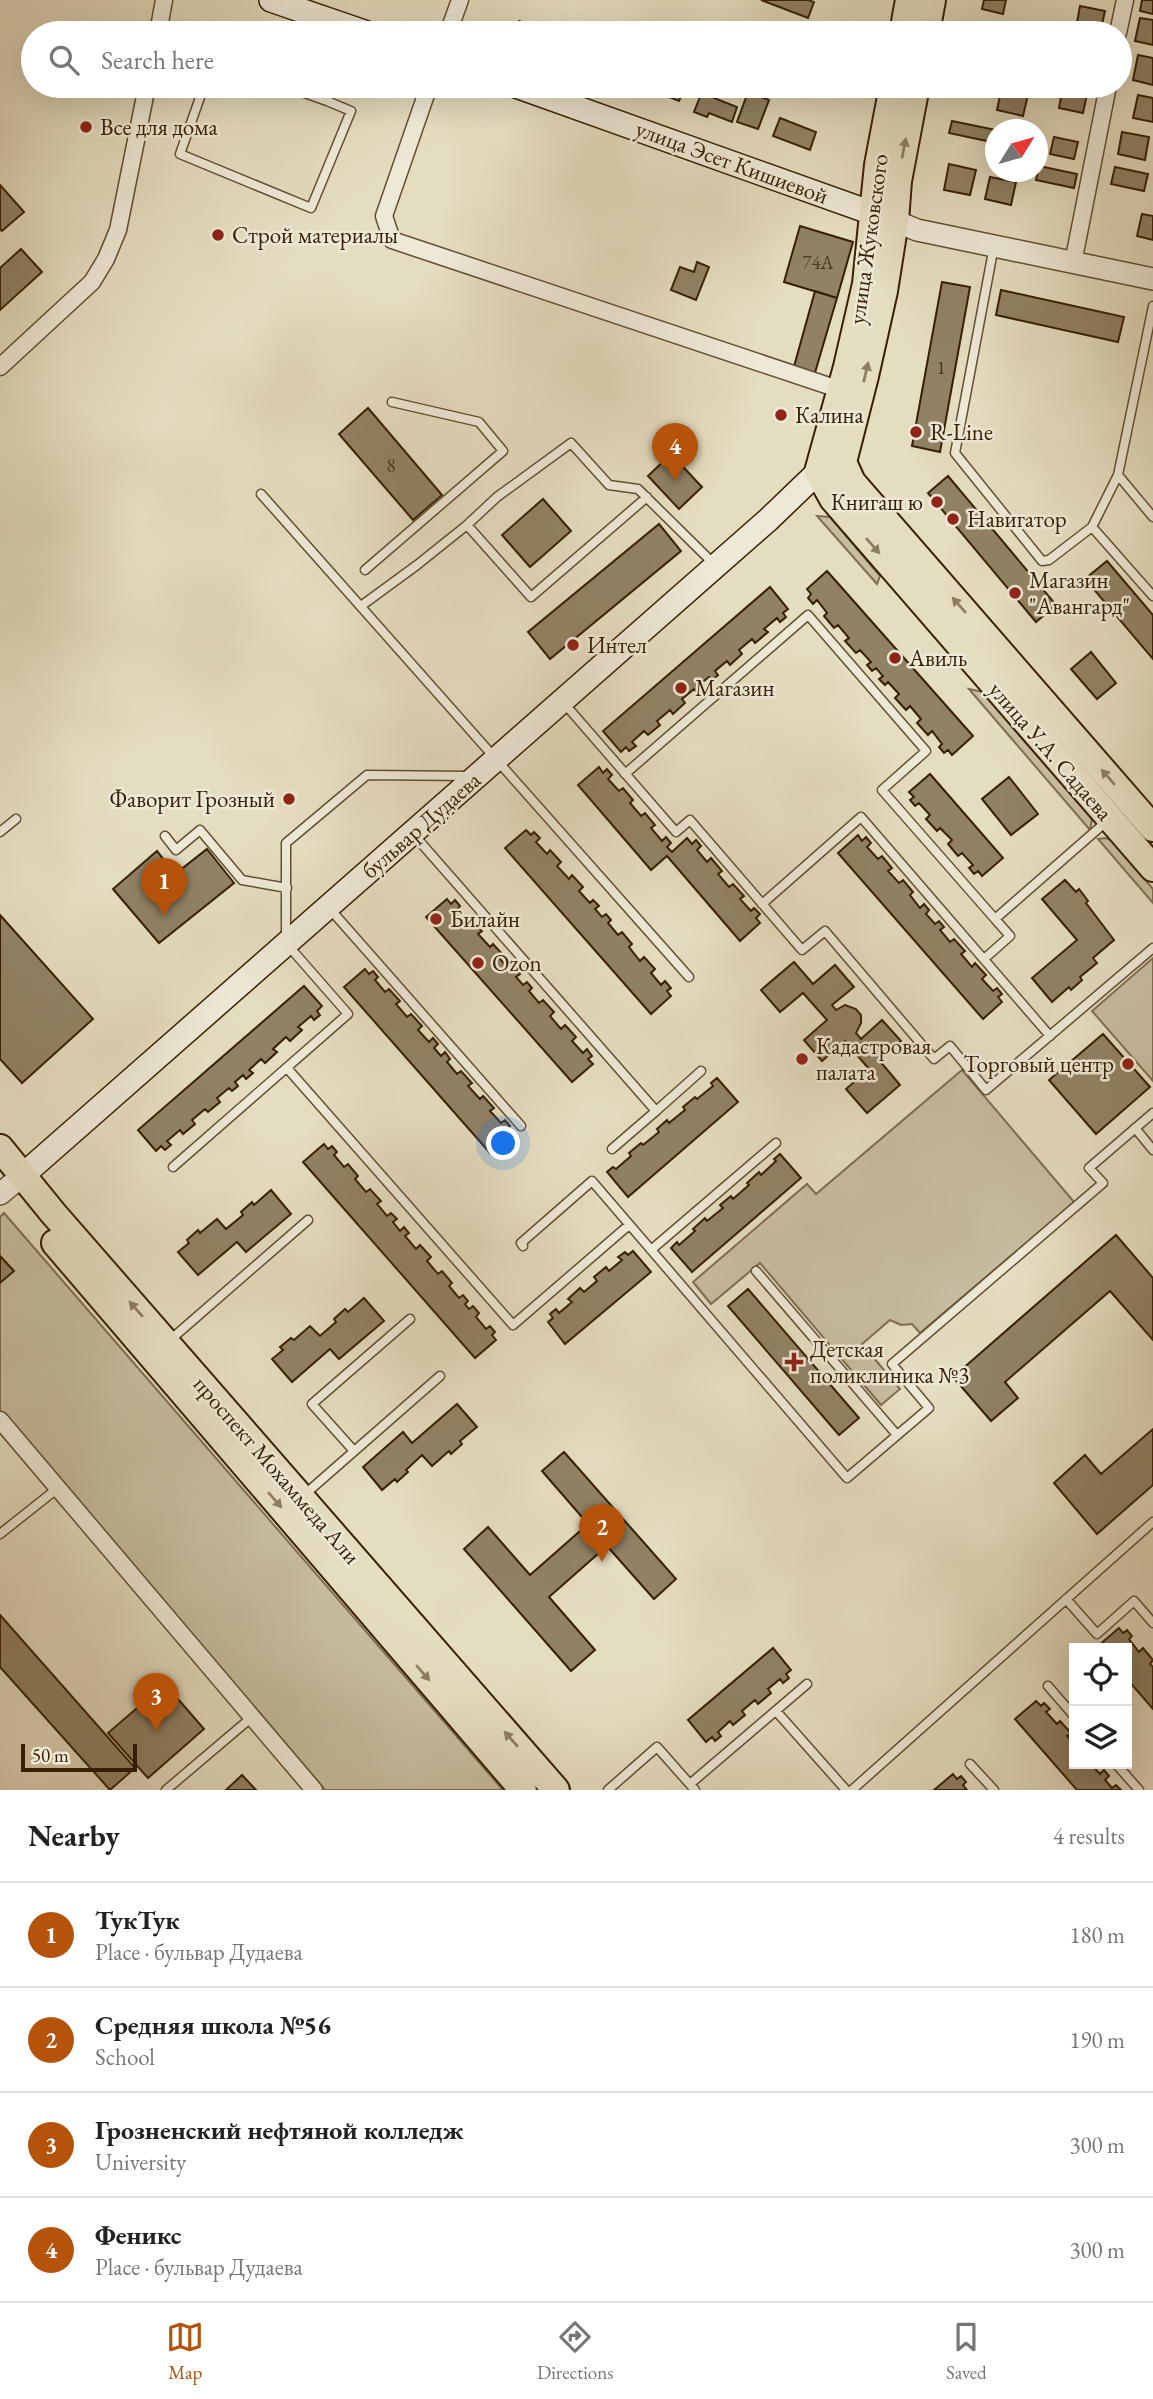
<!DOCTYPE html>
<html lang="en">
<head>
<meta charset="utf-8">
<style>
	body { margin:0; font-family:"EB Garamond",serif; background:#f6f6f6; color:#222 }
	.controls { position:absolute; right:21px; bottom:21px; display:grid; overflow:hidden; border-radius:0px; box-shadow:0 7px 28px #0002 }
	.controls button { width:63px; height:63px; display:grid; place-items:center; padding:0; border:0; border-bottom:2px solid #e0e0e0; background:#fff; color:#222; font:35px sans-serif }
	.compass { position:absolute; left:985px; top:119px; width:63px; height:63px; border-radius:50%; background:#fff; box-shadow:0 7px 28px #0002; rotate:53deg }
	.scale { position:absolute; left:21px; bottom:18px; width:116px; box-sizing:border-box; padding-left:7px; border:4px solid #372002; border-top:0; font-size:19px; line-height:24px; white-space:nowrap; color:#372002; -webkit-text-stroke:5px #eee9d6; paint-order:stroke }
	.you { position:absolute; left:504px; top:1144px; width:24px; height:24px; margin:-18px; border:5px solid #fff; border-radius:50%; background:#1a73e8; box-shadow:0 0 0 10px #1a73e833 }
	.badge { display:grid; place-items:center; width:46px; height:46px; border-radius:50%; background:#b45309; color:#fff; font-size:23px; font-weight:700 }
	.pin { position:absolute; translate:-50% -58px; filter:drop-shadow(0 2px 4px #0008) }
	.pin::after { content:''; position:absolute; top:37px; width:24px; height:21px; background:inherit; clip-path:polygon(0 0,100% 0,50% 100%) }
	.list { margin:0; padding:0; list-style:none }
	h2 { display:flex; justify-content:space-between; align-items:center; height:91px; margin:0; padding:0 28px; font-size:30px }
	h2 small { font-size:23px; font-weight:400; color:#767676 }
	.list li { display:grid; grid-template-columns:46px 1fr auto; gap:21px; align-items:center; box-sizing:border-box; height:105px; padding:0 28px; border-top:2px solid #e0e0e0 }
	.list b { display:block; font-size:26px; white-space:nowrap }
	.list p { margin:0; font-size:23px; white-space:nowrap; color:#767676 }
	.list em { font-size:23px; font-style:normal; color:#767676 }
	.icon { flex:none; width:38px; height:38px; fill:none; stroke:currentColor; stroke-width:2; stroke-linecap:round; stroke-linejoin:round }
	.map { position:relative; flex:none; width:1153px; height:1790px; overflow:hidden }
	.search { position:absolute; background:#fff; box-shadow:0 7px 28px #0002; left:21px; right:21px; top:21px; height:77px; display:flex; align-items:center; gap:18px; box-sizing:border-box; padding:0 24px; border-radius:38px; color:#767676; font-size:26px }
	.sheet { height:511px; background:#fff }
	nav { display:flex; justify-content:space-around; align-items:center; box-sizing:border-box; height:98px; border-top:2px solid #e0e0e0; background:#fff; font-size:19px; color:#767676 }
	nav a { display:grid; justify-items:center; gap:4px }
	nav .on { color:#b45309 }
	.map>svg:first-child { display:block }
	.green { fill:#c7bda0; stroke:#7f6e51; stroke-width:2 }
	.building { fill:#918265; stroke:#372002; stroke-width:2 }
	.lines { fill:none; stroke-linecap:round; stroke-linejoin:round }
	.service-casing { stroke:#624f32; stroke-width:11 }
	.minor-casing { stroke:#624f32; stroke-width:19 }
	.tertiary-casing { stroke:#624f32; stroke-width:24 }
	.secondary-casing { stroke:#372002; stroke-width:26 }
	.primary-casing { stroke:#372002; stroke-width:30 }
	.service { stroke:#eee9d6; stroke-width:8 }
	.minor { stroke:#eee9d6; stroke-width:16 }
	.tertiary { stroke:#eee9d6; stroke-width:21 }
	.secondary { stroke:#eee9d6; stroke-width:23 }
	.primary { stroke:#e5ddc0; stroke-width:26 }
	.oneway { fill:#8e7e61 }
	.poi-dot { fill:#8f2418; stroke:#eee9d6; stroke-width:2.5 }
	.labels { text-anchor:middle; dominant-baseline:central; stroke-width:5; stroke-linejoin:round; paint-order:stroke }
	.number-label { font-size:19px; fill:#4e381b }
	.poi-label { font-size:23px; fill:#372002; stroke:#eee9d6; text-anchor:start }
	.street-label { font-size:23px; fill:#372002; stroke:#eee9d6 }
</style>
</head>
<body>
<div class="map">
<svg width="1153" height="1790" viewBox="0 0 1153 1790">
	<rect width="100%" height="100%" fill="#e5ddc0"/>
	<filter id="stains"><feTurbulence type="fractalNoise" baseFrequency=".00286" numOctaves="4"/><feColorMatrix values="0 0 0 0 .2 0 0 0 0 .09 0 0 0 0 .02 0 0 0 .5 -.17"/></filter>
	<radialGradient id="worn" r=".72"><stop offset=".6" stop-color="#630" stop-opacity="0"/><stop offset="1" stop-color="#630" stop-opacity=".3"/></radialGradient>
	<path class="green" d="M817,516l13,1 50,59 -3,8z
		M969,689l14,3 109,127 -2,11z
		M1105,838l6,2 42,49v14l-55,-64z
		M1153,958v123l-61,-70z
		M962,1070l112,132 -154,131 -8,-9 -11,1 -11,-5 -28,24 38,45 -19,16 -121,-142 -49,41 -18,-22 114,-98 9,10z
		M4,1213l499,577h-178l-325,-379v-194z"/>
	<path class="building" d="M761,0h47l6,2 -6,16z
		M984,0h22l-3,14 -21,-5z
		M1142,0h11v14l-13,-3z
		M1080,6l25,5 -5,22 -24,-5z
		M1140,18l13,2v25l-18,-4z
		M519,21l13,5 -3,7h-15z
		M978,25l20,5v3h-22z
		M1138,55l15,3v27l-20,-5z
		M662,86h23l-6,15 -20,-8z
		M1002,86h28l-7,30 -26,-6z
		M1063,86l25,3 -5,24 -24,-5z
		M704,87l12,5 -2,6 23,9 -5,15 -23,-9 -2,4 -13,-5z
		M748,92l21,8 -11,29 -21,-7z
		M1138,95l15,3v24l-20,-4z
		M780,118l36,14 -6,18 -37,-14z
		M952,121l44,9v13l-47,-10z
		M1122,132l27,5 -4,23 -27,-6z
		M1054,137l24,5 -4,17 -24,-5z
		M949,164l27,6 -6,25 -26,-5z
		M1039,166l38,8 -3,14 -38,-8z
		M1115,167l33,7 -4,17 -33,-7z
		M990,177l26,5 -5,23 -26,-6z
		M0,185l24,27 -22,19 -2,-2z
		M1142,214l11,2v24l-16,-4z
		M800,226l53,16 -16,56 -53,-16z
		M21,249l21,23 -42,38v-42z
		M697,262l12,5 -13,33 -25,-10 9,-23 14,5z
		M942,282l28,5 -30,165 -28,-6z
		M1001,290l123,27 -6,25 -122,-27z
		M815,291l22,7 -23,78 -21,-6z
		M368,408l74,87 -29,25 -74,-86z
		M671,454l31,33 -23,22 -31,-33z
		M948,476l108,129 -20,17 -108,-129z
		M543,499l28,32 -41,36 -28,-32z
		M659,524l22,27 -131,108 -22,-27z
		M1107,561l46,54v44l-68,-80z
		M827,571l146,165 -21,19 -4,-5 -4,3 -5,-6 3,-3 -10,-13 -4,4 -11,-12 4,-4 -11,-13 -4,4 -11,-12 4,-4 -11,-12 -3,3 -6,-6 4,-3 -7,-8 -4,3 -5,-6 4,-3 -11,-12 -4,3 -11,-12 4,-3 -11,-13 -4,3 -10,-12 3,-3 -10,-13 -4,4 -5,-6 3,-4 -4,-5z
		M770,587l18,22 -5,4 3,4 -6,5 -3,-4 -13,11 4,3 -13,11 -3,-4 -13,11 3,4 -12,11 -3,-4 -12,10 3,4 -6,5 -3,-3 -9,7 4,3 -6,6 -4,-4 -12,10 3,4 -12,11 -3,-4 -13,11 3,4 -12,10 -4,-4 -12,11 4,4 -7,5 -3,-4 -5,5 -18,-21z
		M1091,652l25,31 -19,16 -26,-30z
		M599,767l4,6 4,-4 5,6 -4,4 11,12 4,-3 10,12 -3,3 11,13 4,-3 10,12 -4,3 11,13 4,-4 5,6 -4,4 5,5 15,-14 5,6 4,-4 5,6 -4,4 10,12 4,-4 11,13 -4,3 11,13 4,-3 11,12 -4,3 11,12 3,-3 6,6 -4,4 4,5 -20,18 -73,-85 -16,14 -73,-85z
		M930,774l73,84 -21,18 -4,-5 -4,3 -5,-6 4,-3 -11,-12 -4,3 -10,-12 4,-4 -12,-12 -3,3 -11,-12 4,-4 -11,-12 -4,3 -5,-6 4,-3 -5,-5z
		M1009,777l29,37 -27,21 -29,-36z
		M526,830l5,5 3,-3 6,6 -4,4 11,12 3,-4 11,12 -4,4 12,13 3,-4 11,12 -4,4 11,12 3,-3 6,6 -4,3 7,8 4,-3 5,6 -3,3 10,12 4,-3 10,12 -3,3 11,14 4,-4 11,12 -4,4 10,12 4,-4 6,7 -4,3 4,5 -20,18 -146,-166z
		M858,835l4,6 4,-4 5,6 -4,4 11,12 4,-3 10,12 -4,3 11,12 4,-3 10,12 -3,3 10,13 4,-4 5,6 -3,4 9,10 4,-3 5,6 -4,3 10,12 4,-3 11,12 -4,3 11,13 3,-4 11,12 -4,4 11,12 4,-3 5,6 -4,3 4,5 -19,17 -145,-166z
		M207,849l27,34 -75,60 -46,-54 44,-38 18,23z
		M1065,880l11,12 3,-3 9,12 -2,2 28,37 -21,18 4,5 -17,14 2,3 -11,10 -2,-3 -17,15 -20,-24 45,-38 -35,-41z
		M447,899l4,5 4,-4 5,6 -3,4 10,12 4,-3 11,12 -4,3 12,13 3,-3 11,12 -4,3 11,12 4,-3 5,6 -4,3 7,8 4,-3 5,6 -3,3 10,12 4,-3 11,12 -4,4 11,13 4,-4 11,12 -4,4 11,12 4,-4 5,7 -4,3 5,5 -21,18 -146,-165z
		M0,915l93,104 -71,64 -22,-24z
		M794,962l19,22 22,-19 19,22 -22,18 4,5 9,-5 11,4 5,6v8l-5,10 5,6 21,-19 19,21 -22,19 21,25 -33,28 -21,-24 23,-20 -24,-28 -23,20 -18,-21 23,-20 -24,-27 -23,19 -19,-22z
		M365,969l4,5 4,-3 5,6 -3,3 10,12 4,-3 11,12 -4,3 11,13 4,-3 11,12 -4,4 11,12 4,-4 5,6 -4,4 7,8 4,-4 5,7 -3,3 10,12 4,-3 11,12 -4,3 12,13 3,-3 11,12 -4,3 11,12 4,-3 5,6 -4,3 5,5 -21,19 -146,-166z
		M304,986l18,20 -5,5 3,4 -6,5 -3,-4 -13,11 4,3 -12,11 -4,-4 -13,12 4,3 -12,11 -4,-4 -12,11 4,3 -7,6 -3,-4 -8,7 3,4 -6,5 -3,-3 -12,10 3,4 -12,10 -3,-3 -13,11 3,4 -12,10 -3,-4 -13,11 4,4 -6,5 -4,-4 -5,5 -18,-21z
		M1103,1034l47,53 -54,47 -47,-54z
		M717,1078l21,24 -110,95 -21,-25 6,-5 3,2 15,-13 -2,-3 12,-10 2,2 16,-13 -2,-3 10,-9 2,3 16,-13 -2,-3 12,-10 2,2 16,-13 -2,-3z
		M324,1144l4,5 4,-3 5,6 -3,3 10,12 4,-3 10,12 -3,3 11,13 4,-3 11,12 -4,3 10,12 4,-3 6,6 -4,3 7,9 4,-4 5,6 -4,3 11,13 4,-4 11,12 -4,4 11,13 4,-3 10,12 -3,3 10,12 4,-3 5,6 -3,3 4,5 4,-3 6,7 -3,4 10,12 4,-3 5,6 -3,3 4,5 -21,18 -172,-196z
		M780,1154l21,24 -109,94 -21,-24 6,-6 2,3 16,-14 -2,-2 12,-11 2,3 16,-13 -3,-3 11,-9 2,3 16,-14 -2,-2 12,-11 2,3 15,-14 -2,-2z
		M271,1190l20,24 -45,38 -9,-10 -39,33 -20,-23 11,-9 -2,-3 11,-10 2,3 17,-14 9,10 17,-14 -2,-3 11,-10 2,3z
		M1116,1235l37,43v62l-43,-49 -105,91 13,16 -27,23 -38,-44z
		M633,1251l18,21 -86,72 -17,-22 5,-4 -3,-4 6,-5 3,4 13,-11 -4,-3 12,-11 4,4 13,-11 -3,-4 12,-10 3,4 13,-11 -4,-3 7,-5 3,3z
		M0,1256l14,15 -14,12z
		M748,1289l111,129 -20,17 -111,-129z
		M364,1298l20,23 -45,38 -9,-10 -38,33 -20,-23 11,-9 -3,-3 11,-9 3,2 16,-14 10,10 16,-14 -2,-3 11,-10 3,3z
		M457,1404l20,23 -17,14 2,3 -11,10 -2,-3 -17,15 -10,-11 -16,15 2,2 -11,10 -2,-3 -13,11 -19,-23 40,-35 9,11z
		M1153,1429v56l-56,49 -43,-51 31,-28 16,19z
		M564,1452l112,127 -22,20 -47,-53 -58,51 46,53 -24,21 -107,-122 24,-22 42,48 58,-51 -46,-53z
		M0,1615l135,153 -25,22 -110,-123z
		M1119,1628l4,5 4,-3 5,6 -3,3 10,13 4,-4 10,12 -3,4 3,3v42l-26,-30v-31h-27l-2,-2z
		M773,1648l18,22 -5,4 3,4 -6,5 -3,-4 -12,10 3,4 -13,11 -3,-4 -13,11 3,4 -12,10 -3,-4 -12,11 3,4 -6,5 -3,-4 -6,5 -18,-22z
		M165,1684l39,45 -56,49 -40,-45z
		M1036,1701l5,5 3,-3 6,6 -4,3 11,12 3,-3 11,12 -4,3 7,8v20h17l9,10 4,-4 5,6 -4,4 7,8 4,-3 5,5h-44l-62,-71z
		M953,1774l4,5 4,-3 5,6 -3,3 4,5h-33z
		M242,1775l14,15h-30z"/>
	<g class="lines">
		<g class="service-casing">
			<path id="service" d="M204,86l-24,68 131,54 40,-97 -24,-10
				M285,86l42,15 5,-15
				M994,246l-39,207 87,108 7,-1 43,-33 26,-52 35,-169
				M1118,475l35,42
				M261,494l428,483
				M467,525l64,72 116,-100
				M1092,527l61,69
				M365,570l138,-119 -24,-29 -87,-20
				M361,606l56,-41 50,-40 30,-28 74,-54 38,42 29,4 76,75
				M563,702l113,130 14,-12 112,130 23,-19 109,128 16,-13 36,44 167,-142
				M625,774l183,-159 118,136 -44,39 113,129
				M0,832l16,-13
				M414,835l242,276 45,-40
				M165,836l11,14 24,-20 42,50 45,8
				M762,904l99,-87 189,219
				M330,909l191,217
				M984,959l26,-23 -15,-17 112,-98
				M287,1068l226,257 116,-100
				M1135,1128l18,22
				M612,1149l44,-38
				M173,1167l175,-153 -62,-71v-100l81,-68 103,1
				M523,1246l-2,-3 71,-62 255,297 82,-70 -37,-44 211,-181 -14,-15 64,-55
				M651,1250l125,-107
				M756,1271l141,164
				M169,1341l139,-121
				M354,1451l-42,-47 98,-85
				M303,1496l137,-120
				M0,1534l58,-46
				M1066,1599l31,35 37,-33 19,22
				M1048,1686l26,30
				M776,1711l70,79
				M970,1764l24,26
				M1116,1764l23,26
				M690,1784l117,-100
				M166,1790l86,-73
				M608,1790l49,-43 38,43
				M852,1790l301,-268"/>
		</g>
		<g class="minor-casing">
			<path id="minor" d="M158,33l6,-33
				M448,33l12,-33
				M1118,33l7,-33
				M429,86l-45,130 8,24 449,150
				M1073,263l35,-177
				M0,367l92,-85 14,-23 12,-29 29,-144
				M0,1420l314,370"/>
		</g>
		<g class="tertiary-casing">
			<path id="tertiary" d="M895,221l22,9 236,49
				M0,1194l22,-18"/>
		</g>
		<g class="secondary-casing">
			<path id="secondary" d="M271,0l96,33
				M516,86l373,133
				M22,1176l746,-656 50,-48 16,-7"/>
		</g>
		<g class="primary-casing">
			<path id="primary" d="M903,33l6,-33
				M926,33l6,-33
				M893,86l-15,79 -12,119 -19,83 -29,105 15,27 320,369
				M916,86l-18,95 -3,40 -11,70 -19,85 -22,86 9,20 301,346
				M0,1148l53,65 503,577
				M55,1243l468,547"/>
		</g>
		<use href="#service" class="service"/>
		<use href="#minor" class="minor"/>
		<use href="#tertiary" class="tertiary"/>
		<use href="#secondary" class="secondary"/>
		<use href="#primary" class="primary"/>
	</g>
	<defs><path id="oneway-solid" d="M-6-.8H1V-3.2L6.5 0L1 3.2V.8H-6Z" transform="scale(1.75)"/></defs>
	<g class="oneway">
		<use href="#oneway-solid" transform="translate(904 148) rotate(-79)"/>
		<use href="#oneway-solid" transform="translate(866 372) rotate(-77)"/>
		<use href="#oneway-solid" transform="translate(873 546) rotate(49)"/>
		<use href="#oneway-solid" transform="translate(959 605) rotate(-131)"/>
		<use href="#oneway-solid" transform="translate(1108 777) rotate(-131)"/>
		<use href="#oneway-solid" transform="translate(136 1309) rotate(-131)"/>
		<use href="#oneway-solid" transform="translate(275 1500) rotate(49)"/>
		<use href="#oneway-solid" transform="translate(423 1673) rotate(49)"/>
		<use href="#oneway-solid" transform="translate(511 1739) rotate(-131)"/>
	</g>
	<g class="poi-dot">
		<circle cx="86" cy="127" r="7"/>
		<circle cx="218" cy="235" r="7"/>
		<circle cx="781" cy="415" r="7"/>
		<circle cx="916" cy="432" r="7"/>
		<circle cx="937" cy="502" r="7"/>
		<circle cx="953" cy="519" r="7"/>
		<circle cx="1015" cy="593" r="7"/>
		<circle cx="573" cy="645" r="7"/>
		<circle cx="895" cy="658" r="7"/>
		<circle cx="681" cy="688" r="7"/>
		<circle cx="289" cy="799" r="7"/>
		<circle cx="436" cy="919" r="7"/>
		<circle cx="478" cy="963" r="7"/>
		<circle cx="802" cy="1059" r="7"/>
		<circle cx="1128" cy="1064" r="7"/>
		<path d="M790.5 1351.5h7v7h7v7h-7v7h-7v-7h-7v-7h7z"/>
	</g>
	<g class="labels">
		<g class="number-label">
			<text x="818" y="262">74А</text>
			<text x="941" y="367">1</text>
			<text x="391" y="465">8</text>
		</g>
		<g class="poi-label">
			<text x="100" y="127">Все для дома</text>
			<text x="232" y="235">Строй материалы</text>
			<text x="795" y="415">Калина</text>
			<text x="930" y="432">R-Line</text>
			<text x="923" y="502" text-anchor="end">Книгаш ю</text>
			<text x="967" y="519">Навигатор</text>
			<text x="1029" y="580">Магазин<tspan x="1029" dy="26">"Авангард"</tspan></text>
			<text x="587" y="645">Интел</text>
			<text x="909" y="658">Авиль</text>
			<text x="695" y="688">Магазин</text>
			<text x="275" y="799" text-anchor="end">Фаворит Грозный</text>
			<text x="450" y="919">Билайн</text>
			<text x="492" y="963">Ozon</text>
			<text x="816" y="1046">Кадастровая<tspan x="816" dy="26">палата</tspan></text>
			<text x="1114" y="1064" text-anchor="end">Торговый центр</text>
			<text x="810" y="1349">Детская<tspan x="810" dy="26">поликлиника №3</tspan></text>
		</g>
		<g class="street-label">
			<text transform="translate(732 162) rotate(20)">улица Эсет Кишиевой</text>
			<text transform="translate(868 239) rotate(-82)">улица Жуковского</text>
			<text transform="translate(1051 751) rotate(49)">улица У.А. Садаева</text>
			<text transform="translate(421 825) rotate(-41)">бульвар Дудаева</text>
			<text transform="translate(277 1470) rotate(49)">проспект Мохаммеда Али</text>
		</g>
	</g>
	<rect width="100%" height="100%" filter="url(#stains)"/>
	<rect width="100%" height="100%" fill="url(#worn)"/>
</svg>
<div class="controls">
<button><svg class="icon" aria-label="locate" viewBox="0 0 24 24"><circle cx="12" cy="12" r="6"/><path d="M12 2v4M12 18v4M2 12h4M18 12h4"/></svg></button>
<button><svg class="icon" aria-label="layers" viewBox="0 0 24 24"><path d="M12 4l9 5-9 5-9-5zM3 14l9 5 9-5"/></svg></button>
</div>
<svg class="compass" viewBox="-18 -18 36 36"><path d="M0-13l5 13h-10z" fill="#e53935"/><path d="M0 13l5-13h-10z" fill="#767676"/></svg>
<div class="scale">50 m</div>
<div class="you"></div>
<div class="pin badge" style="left:164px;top:916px">1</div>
<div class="pin badge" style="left:602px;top:1562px">2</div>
<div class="pin badge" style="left:156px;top:1731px">3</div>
<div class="pin badge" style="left:675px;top:481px">4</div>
<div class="search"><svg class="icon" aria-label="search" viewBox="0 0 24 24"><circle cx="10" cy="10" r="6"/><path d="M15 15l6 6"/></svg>Search here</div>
</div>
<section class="sheet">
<h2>Nearby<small>4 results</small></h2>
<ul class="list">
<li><span class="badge">1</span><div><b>ТукТук</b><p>Place · бульвар Дудаева</p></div><em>180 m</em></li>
<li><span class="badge">2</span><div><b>Средняя школа №56</b><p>School</p></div><em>190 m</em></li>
<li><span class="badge">3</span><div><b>Грозненский нефтяной колледж</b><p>University</p></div><em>300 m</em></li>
<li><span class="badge">4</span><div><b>Феникс</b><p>Place · бульвар Дудаева</p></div><em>300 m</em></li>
</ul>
</section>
<nav>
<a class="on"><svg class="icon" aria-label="map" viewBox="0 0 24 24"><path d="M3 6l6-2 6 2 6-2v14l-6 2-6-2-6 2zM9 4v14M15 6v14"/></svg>Map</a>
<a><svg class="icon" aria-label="directions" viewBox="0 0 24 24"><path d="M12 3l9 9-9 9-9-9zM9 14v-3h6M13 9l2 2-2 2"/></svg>Directions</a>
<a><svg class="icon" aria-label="saved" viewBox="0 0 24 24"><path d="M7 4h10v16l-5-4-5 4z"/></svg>Saved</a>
</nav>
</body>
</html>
